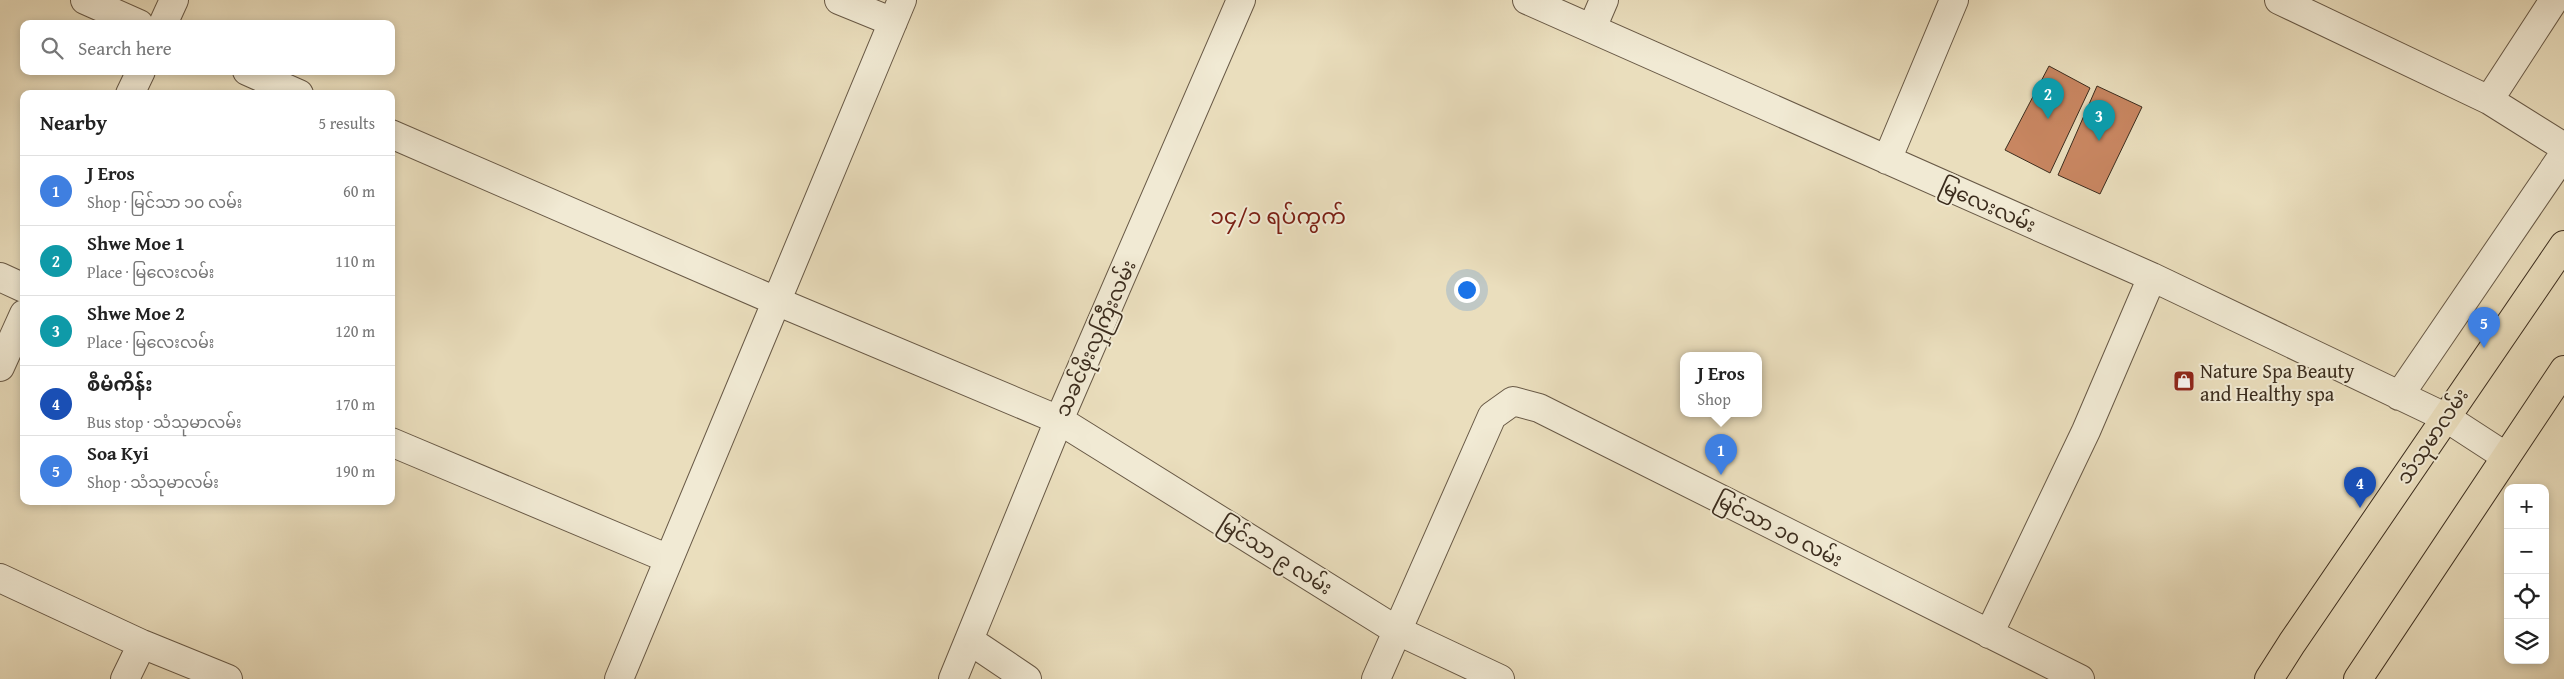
<!DOCTYPE html>
<html lang="en">
<head>
<meta charset="utf-8">
<style>
	body { margin:0; font-family:"Gentium Book Plus","Noto Sans Myanmar",serif; background:#f2f2f2; color:#222 }
	.controls { position:absolute; right:15px; bottom:15px; display:grid; overflow:hidden; border-radius:10px; box-shadow:0 2px 8px #0003 }
	.controls button { width:45px; height:45px; display:grid; place-items:center; padding:0; border:0; border-bottom:1px solid #e0e0e0; background:#fff; color:#222; font:25px sans-serif }
	.you { position:absolute; left:1466px; top:289px; width:18px; height:18px; margin:-12px; border:4px solid #fff; border-radius:50%; background:#1a73e8; box-shadow:0 0 0 8px #1a73e833 }
	.badge { display:grid; place-items:center; width:32px; height:32px; border-radius:50%; background:#db2777; color:#fff; font-size:16px; font-weight:700 }
	.pin { position:absolute; translate:-50% -41px; filter:drop-shadow(0 1px 2px #0008) }
	.pin::after { content:''; position:absolute; top:26px; width:18px; height:15px; background:inherit; clip-path:polygon(0 0,100% 0,50% 100%) }
	.popup { position:absolute; left:1680px; top:352px; width:82px; height:65px; box-sizing:border-box; display:grid; place-content:center; border-radius:10px; background:#fff; filter:drop-shadow(0 1px 4px #0005); font-size:16px; white-space:nowrap; color:#767676 }
	.popup b { font-size:19px; color:#222 }
	.popup::after { content:''; position:absolute; left:50%; top:100%; margin-left:-10px; border:10px solid transparent; border-top-color:#fff }
	.list { margin:0; padding:0; list-style:none }
	h2 { display:flex; justify-content:space-between; align-items:center; height:65px; margin:0; padding:0 20px; font-size:21px }
	h2 small { font-size:16px; font-weight:400; color:#767676 }
	.list li { display:grid; grid-template-columns:32px 1fr auto; gap:15px; align-items:center; box-sizing:border-box; height:70px; padding:0 20px; border-top:1px solid #e0e0e0 }
	.list b { display:block; font-size:19px; white-space:nowrap }
	.list p { margin:0; font-size:16px; white-space:nowrap; color:#767676 }
	.list em { font-size:16px; font-style:normal; color:#767676 }
	.icon { flex:none; width:28px; height:28px; fill:none; stroke:currentColor; stroke-width:2; stroke-linecap:round; stroke-linejoin:round }
	.map { position:relative; flex:none; width:2564px; height:679px; overflow:hidden }
	.search { position:absolute; background:#fff; box-shadow:0 2px 8px #0003; left:20px; top:20px; width:375px; height:55px; display:flex; align-items:center; gap:12px; box-sizing:border-box; padding:0 18px; border-radius:10px; color:#767676; font-size:19px }
	.panel { position:absolute; background:#fff; box-shadow:0 2px 8px #0003; left:20px; top:90px; width:375px; height:415px; border-radius:10px }
	.map>svg:first-child { display:block }
	.building { fill:#c88661; stroke:#3c2d1e }
	.lines { fill:none; stroke-linecap:round; stroke-linejoin:round }
	.minor-casing { stroke:#685946; stroke-width:30 }
	.major-casing { stroke:#3c2d1e; stroke-width:30 }
	.minor { stroke:#f1ead4; stroke-width:28 }
	.major { stroke:#eadebd; stroke-width:28 }
	.labels { text-anchor:middle; dominant-baseline:central; stroke-width:4; stroke-linejoin:round; paint-order:stroke }
	.street-label { font-size:20px; fill:#3c2d1e; stroke:#f1ead4 }
	.poi-label { font-size:20px; fill:#3c2d1e; stroke:#f1ead4; text-anchor:start }
	.quarter-label { font-size:22px; fill:#7a1f14; stroke:#f1ead4 }
</style>
</head>
<body>
<div class="map">
<svg width="2564" height="679" viewBox="0 0 2564 679">
	<rect width="100%" height="100%" fill="#eadebd"/>
	<filter id="stains"><feTurbulence type="fractalNoise" baseFrequency=".004" numOctaves="4"/><feColorMatrix values="0 0 0 0 .2 0 0 0 0 .09 0 0 0 0 .02 0 0 0 .5 -.17"/></filter>
	<radialGradient id="worn" r=".72"><stop offset=".6" stop-color="#630" stop-opacity="0"/><stop offset="1" stop-color="#630" stop-opacity=".3"/></radialGradient>
	<path class="building" d="M2049,66l41,22 -40,85 -45,-23z
		M2097,86l45,21 -42,87 -42,-19z"/>
	<g class="lines">
		<g class="minor-casing">
			<path id="minor" d="M85,0l54,24
				M839,0l54,22
				M1527,0l625,277 293,140 60,39
				M2279,0l210,100 75,47
				M163,24l11,-24
				M1592,28l12,-28
				M247,71l52,23
				M130,94l11,-23
				M2489,100l65,-100
				M391,134l385,167 283,119 337,210 104,49
				M1887,160l67,-160
				M0,277l24,11
				M0,367l24,-53
				M2399,396l165,-242
				M391,442l278,117
				M0,578l142,66 86,35
				M1989,634l97,-203 66,-154
				M969,640l58,39
				M125,679l17,-35
				M619,679l283,-679
				M953,679l106,-259 182,-420
				M1376,679l116,-263 21,-15 26,7 541,271"/>
		</g>
		<g class="major-casing">
			<path id="major" d="M2269,679l23,-36 272,-398
				M2358,679l206,-309"/>
		</g>
		<use href="#minor" class="minor"/>
		<use href="#major" class="major"/>
	</g>
	<defs>
		<g id="shop-square" transform="scale(1.125)"><rect x="-9" y="-9" width="18" height="18" rx="4" fill="#8f2418" stroke="#f1ead4"/><path d="M-5-2.5h2.3a2.7 3.5 0 0 1 5.4 0H5L5.5 6h-11ZM-1.5-2.5h3a1.5 2.3 0 0 0-3 0Z" fill="#fff"/></g>
	</defs>
	<g fill-rule="evenodd">
		<use href="#shop-square" x="2184" y="381"/>
	</g>
	<g class="labels">
		<g class="street-label">
			<text transform="translate(1988 205) rotate(24)">မြလေးလမ်း</text>
			<text transform="translate(1095 338) rotate(-66)">သခင်ဖိုးလှကြီးလမ်း</text>
			<text transform="translate(2432 436) rotate(-56)">သံသုမာလမ်း</text>
			<text transform="translate(1779 529) rotate(27)">မြင်သာ ၁၀ လမ်း</text>
			<text transform="translate(1276 555) rotate(32)">မြင်သာ ၉ လမ်း</text>
		</g>
		<g class="poi-label">
			<text x="2200" y="370">Nature Spa Beauty<tspan x="2200" dy="23">and Healthy spa</tspan></text>
		</g>
		<g class="quarter-label">
			<text x="1278" y="216">၁၄/၁ ရပ်ကွက်</text>
		</g>
	</g>
	<rect width="100%" height="100%" filter="url(#stains)"/>
	<rect width="100%" height="100%" fill="url(#worn)"/>
</svg>
<div class="controls">
<button>+</button>
<button>−</button>
<button><svg class="icon" aria-label="locate" viewBox="0 0 24 24"><circle cx="12" cy="12" r="6"/><path d="M12 2v4M12 18v4M2 12h4M18 12h4"/></svg></button>
<button><svg class="icon" aria-label="layers" viewBox="0 0 24 24"><path d="M12 4l9 5-9 5-9-5zM3 14l9 5 9-5"/></svg></button>
</div>
<div class="you"></div>
<div class="pin badge" style="left:1721px;top:475px;background:#3f7fe0">1</div>
<div class="popup"><b>J Eros</b>Shop</div>
<div class="pin badge" style="left:2048px;top:119px;background:#0f9aa8">2</div>
<div class="pin badge" style="left:2099px;top:141px;background:#0f9aa8">3</div>
<div class="pin badge" style="left:2360px;top:508px;background:#1a4fb4">4</div>
<div class="pin badge" style="left:2484px;top:348px;background:#3f7fe0">5</div>
<div class="search"><svg class="icon" aria-label="search" viewBox="0 0 24 24"><circle cx="10" cy="10" r="6"/><path d="M15 15l6 6"/></svg>Search here</div>
<section class="panel">
<h2>Nearby<small>5 results</small></h2>
<ul class="list">
<li><span class="badge" style="background:#3f7fe0">1</span><div><b>J Eros</b><p>Shop · မြင်သာ ၁၀ လမ်း</p></div><em>60 m</em></li>
<li><span class="badge" style="background:#0f9aa8">2</span><div><b>Shwe Moe 1</b><p>Place · မြလေးလမ်း</p></div><em>110 m</em></li>
<li><span class="badge" style="background:#0f9aa8">3</span><div><b>Shwe Moe 2</b><p>Place · မြလေးလမ်း</p></div><em>120 m</em></li>
<li><span class="badge" style="background:#1a4fb4">4</span><div><b>စီမံကိန်း</b><p>Bus stop · သံသုမာလမ်း</p></div><em>170 m</em></li>
<li><span class="badge" style="background:#3f7fe0">5</span><div><b>Soa Kyi</b><p>Shop · သံသုမာလမ်း</p></div><em>190 m</em></li>
</ul>
</section>
</div>
</body>
</html>
